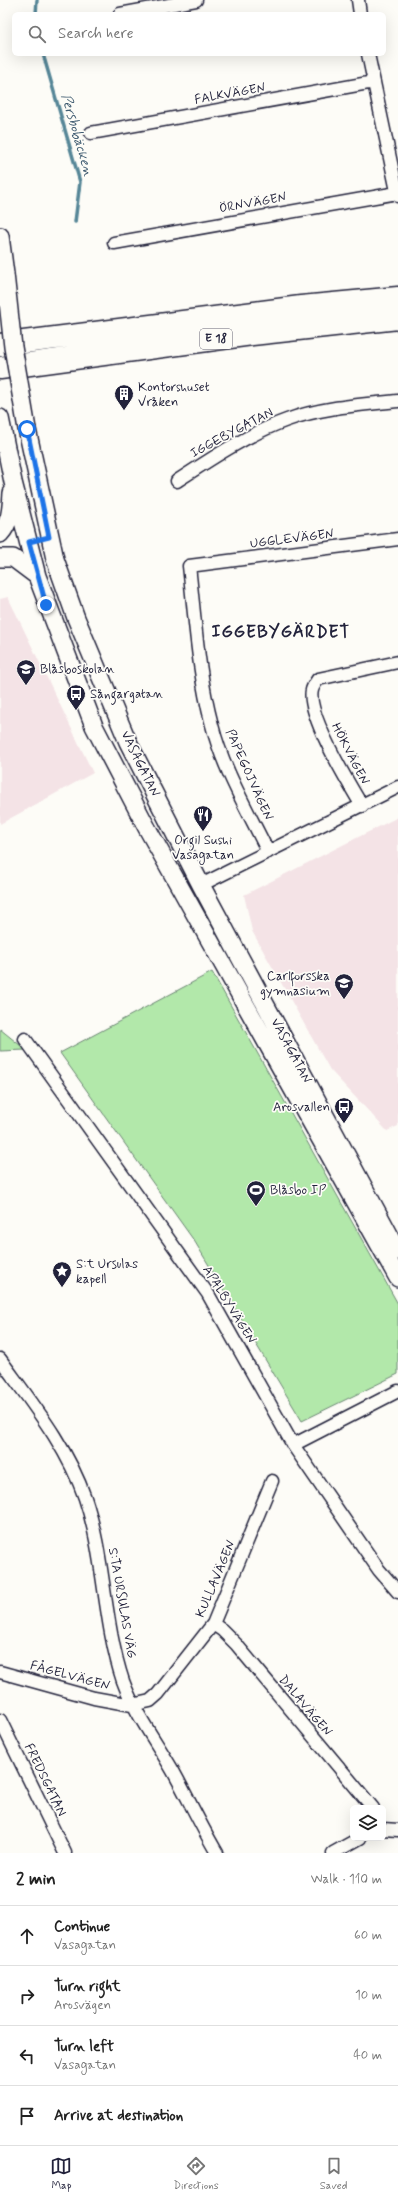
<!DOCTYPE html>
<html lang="en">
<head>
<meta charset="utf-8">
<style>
	body { margin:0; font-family:Mynerve,sans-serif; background:#f2f2f2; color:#222 }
	.controls { position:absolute; right:12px; bottom:12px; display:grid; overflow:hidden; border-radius:6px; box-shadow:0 4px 16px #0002 }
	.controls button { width:36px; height:36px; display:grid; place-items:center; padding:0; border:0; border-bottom:1px solid #e0e0e0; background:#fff; color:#222; font:20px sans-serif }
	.stop { position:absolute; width:12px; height:12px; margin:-9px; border:3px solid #1a73e8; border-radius:50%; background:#fff }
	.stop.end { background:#1a73e8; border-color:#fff; box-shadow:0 1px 4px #0008 }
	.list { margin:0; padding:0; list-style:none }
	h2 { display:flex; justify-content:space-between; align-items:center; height:52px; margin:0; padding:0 16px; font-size:17px }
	h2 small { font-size:13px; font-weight:400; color:#767676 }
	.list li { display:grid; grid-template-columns:26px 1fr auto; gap:12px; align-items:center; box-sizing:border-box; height:60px; padding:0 16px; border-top:1px solid #e0e0e0 }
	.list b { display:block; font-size:15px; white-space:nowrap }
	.list p { margin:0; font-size:13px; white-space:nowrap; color:#767676 }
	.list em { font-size:13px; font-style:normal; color:#767676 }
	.icon { flex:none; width:22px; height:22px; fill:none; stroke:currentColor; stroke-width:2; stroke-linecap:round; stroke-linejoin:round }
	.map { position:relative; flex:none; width:398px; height:1853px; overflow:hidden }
	.search { position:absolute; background:#fff; box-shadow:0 4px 16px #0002; left:12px; right:12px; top:12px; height:44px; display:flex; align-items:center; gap:10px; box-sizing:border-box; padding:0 14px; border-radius:6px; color:#767676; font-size:15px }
	.sheet { height:292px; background:#fff }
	nav { display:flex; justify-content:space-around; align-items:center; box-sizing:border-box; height:56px; border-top:1px solid #e0e0e0; background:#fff; font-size:11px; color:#767676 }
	nav a { display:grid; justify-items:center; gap:2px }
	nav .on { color:#22223b }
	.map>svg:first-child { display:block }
	.built { fill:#f4e3e6 }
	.green { fill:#b2e8aa; stroke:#6a8572 }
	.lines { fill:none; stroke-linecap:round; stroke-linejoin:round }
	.stream { stroke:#568697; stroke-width:3.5 }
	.street-casing { stroke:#22223b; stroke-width:15 }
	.secondary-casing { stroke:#22223b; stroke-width:20 }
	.highway-casing { stroke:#22223b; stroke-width:25 }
	.street { stroke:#fdfcf7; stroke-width:12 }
	.secondary { stroke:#fdfcf7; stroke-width:17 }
	.highway { stroke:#fdfcf7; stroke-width:22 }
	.secondary-bridge-casing { stroke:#22223b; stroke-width:20; stroke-linecap:butt }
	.secondary-bridge { stroke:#fdfcf7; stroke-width:17 }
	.route { stroke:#1a73e8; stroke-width:5 }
	.labels { text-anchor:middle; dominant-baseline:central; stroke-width:3.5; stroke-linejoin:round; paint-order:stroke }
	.shield { fill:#fdfcf7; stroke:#646373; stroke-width:1 }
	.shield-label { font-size:12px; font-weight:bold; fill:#22223b }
	.street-label { font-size:13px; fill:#22223b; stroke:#fdfcf7 }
	.poi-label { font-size:13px; fill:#22223b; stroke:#fdfcf7; text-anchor:start }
	.water-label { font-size:14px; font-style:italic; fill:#405c71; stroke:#fdfcf7 }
	.district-label { font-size:17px; font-weight:bold; letter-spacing:1px; fill:#22223b; stroke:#fdfcf7 }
</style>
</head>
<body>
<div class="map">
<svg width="398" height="1853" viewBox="0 0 398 1853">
	<rect width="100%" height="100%" fill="#fdfcf7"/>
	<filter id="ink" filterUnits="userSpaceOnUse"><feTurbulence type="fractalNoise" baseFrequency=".025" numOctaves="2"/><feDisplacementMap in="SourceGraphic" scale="8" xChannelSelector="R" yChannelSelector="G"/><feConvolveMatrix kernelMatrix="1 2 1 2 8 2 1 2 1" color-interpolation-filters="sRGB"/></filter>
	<g filter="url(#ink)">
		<path class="built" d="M8,597l85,176 -93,51v-225z
			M398,817v309l-11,5 -57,-61 -78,-139 -8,-36z"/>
		<path class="green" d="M212,972l186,332v70l-96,47 -107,-179 -135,-189z
			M0,1029l26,21 -26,1z"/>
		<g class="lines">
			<path class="stream" d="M36,14l1,-14
				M43,54l37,128 -5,40"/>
			<g class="street-casing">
				<path id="street" d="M358,0l2,14
					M120,14l76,-14
					M368,54l30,142
					M91,133l283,-51
					M114,243l283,-50
					M177,481c35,-23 71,-47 110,-61 35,-13 74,-15 111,-19
					M362,806c-13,-22 -56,-92 -50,-116 1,-4 4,-8 6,-11l80,-17
					M268,852c-20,-41 -45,-83 -56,-127 -14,-52 -17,-107 -23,-159l209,-27
					M201,885l197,-98
					M25,1039l183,255 85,151 86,125 19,22
					M0,1359c31,43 67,87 85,139 20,59 18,123 38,183 12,33 33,60 50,90 15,27 28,55 44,82
					M293,1445l105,-54
					M213,1624l9,6 14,14 137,164
					M0,1672l94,26 38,7 18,-4 8,-7 55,-70 59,-143
					M0,1720l65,133
					M383,1829l15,1
					M333,1853l27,-15"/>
			</g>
			<g class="secondary-casing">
				<path id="secondary" d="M0,236l5,38
					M0,418l13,64 24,94 57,150 53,102 251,450
					M27,429l28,130 21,59 52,124 73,143 197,366
					M0,534c11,-12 11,-26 12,-41
					M0,558h13l24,18"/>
			</g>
			<g class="highway-casing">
				<path id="highway" d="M0,345l301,-38 97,-9
					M0,368l252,-34 146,-16"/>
			</g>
			<use href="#street" class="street"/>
			<use href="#secondary" class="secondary"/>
			<use href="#highway" class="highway"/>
			<g class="secondary-bridge-casing">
				<path id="secondary-bridge" d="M5,274l8,73 14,82"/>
			</g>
			<use href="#secondary-bridge" class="secondary-bridge"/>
		</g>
	</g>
	<g class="lines" filter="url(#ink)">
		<path class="route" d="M27,429l22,108 -20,5 17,63"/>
	</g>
	<defs>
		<g id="building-pin" transform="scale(1)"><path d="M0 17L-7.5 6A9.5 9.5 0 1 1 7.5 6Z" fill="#22223b" stroke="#fdfcf7"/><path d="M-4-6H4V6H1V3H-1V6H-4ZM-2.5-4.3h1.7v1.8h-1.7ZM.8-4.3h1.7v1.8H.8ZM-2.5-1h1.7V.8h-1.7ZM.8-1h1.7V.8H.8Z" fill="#fff"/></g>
		<g id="school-pin" transform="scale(1)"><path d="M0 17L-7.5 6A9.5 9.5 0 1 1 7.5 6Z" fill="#22223b" stroke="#fdfcf7"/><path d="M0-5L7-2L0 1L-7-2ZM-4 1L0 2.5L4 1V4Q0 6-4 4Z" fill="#fff"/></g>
		<g id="bus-pin" transform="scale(1)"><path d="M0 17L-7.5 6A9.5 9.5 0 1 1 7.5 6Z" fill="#22223b" stroke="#fdfcf7"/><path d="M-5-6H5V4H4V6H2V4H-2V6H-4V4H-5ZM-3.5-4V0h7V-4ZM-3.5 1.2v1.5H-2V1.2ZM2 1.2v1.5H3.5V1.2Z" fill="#fff"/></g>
		<g id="restaurant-pin" transform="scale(1)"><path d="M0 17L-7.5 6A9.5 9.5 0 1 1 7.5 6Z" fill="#22223b" stroke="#fdfcf7"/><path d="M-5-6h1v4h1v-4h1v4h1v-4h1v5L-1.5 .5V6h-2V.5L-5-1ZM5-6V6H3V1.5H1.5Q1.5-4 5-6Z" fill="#fff"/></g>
		<g id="stadium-pin" transform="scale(1)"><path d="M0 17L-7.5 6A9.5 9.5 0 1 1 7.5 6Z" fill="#22223b" stroke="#fdfcf7"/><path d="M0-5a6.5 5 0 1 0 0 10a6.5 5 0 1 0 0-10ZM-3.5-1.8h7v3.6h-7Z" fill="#fff"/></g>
		<g id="sight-pin" transform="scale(1)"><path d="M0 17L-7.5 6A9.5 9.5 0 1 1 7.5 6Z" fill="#22223b" stroke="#fdfcf7"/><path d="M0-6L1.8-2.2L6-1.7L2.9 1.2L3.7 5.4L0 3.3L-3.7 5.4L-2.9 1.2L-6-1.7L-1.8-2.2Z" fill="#fff"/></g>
	</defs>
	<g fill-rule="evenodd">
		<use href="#building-pin" x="124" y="394"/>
		<use href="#school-pin" x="26" y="669"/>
		<use href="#bus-pin" x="76" y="694"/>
		<use href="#restaurant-pin" x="203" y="815"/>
		<use href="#school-pin" x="344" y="983"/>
		<use href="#bus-pin" x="344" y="1107"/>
		<use href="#stadium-pin" x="256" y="1190"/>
		<use href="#sight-pin" x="62" y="1271"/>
	</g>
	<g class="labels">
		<rect class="shield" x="200" y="329" width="32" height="20" rx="3"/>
		<g class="shield-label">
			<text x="216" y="339">E 18</text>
		</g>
		<g class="street-label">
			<text transform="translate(230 94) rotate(-10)">FALKVÄGEN</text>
			<text transform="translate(253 203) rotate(-10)">ÖRNVÄGEN</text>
			<text transform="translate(232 433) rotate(-28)">IGGEBYGATAN</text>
			<text transform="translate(292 539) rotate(-7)">UGGLEVÄGEN</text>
			<text transform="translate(350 754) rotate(63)">HÖKVÄGEN</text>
			<text transform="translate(140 764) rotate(64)">VASAGATAN</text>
			<text transform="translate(249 775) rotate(66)">PAPEGOJVÄGEN</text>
			<text transform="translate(291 1051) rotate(62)">VASAGATAN</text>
			<text transform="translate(229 1305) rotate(58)">APALBYVÄGEN</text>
			<text transform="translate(216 1579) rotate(-67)">KULLAVÄGEN</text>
			<text transform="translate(122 1603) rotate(80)">S:TA URSULAS VÄG</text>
			<text transform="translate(70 1676) rotate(15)">FÅGELVÄGEN</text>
			<text transform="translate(305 1706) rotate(50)">DALAVÄGEN</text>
			<text transform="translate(45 1780) rotate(64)">FREDSGATAN</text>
		</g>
		<g class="poi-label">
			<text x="138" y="387">Kontorshuset<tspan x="138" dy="15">Vråken</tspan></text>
			<text x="40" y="669">Blåsboskolan</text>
			<text x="90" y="694">Sångargatan</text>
			<text x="203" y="840" text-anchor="middle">Orgil Sushi<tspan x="203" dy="15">Vasagatan</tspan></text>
			<text x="330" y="976" text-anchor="end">Carlforsska<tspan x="330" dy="15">gymnasium</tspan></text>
			<text x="330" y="1107" text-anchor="end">Arosvallen</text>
			<text x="270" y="1190">Blåsbo IP</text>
			<text x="76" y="1264">S:t Ursulas<tspan x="76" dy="15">kapell</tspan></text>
		</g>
		<g class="water-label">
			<text transform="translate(77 135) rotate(74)">Persbobäcken</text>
		</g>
		<g class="district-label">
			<text x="281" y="632">IGGEBYGÄRDET</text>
		</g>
	</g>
</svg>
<div class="controls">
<button><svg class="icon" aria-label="layers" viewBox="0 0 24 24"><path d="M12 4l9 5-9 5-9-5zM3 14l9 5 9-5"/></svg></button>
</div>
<div class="stop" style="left:27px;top:429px"></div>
<div class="stop end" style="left:46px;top:605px"></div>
<div class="search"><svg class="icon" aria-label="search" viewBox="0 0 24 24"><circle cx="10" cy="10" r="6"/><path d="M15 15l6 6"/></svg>Search here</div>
</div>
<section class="sheet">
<h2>2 min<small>Walk · 110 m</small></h2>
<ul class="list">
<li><svg class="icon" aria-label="ahead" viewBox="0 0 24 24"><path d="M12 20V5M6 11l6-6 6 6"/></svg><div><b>Continue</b><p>Vasagatan</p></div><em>60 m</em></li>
<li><svg class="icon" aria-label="right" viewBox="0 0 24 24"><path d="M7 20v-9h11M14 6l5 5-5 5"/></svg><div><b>Turn right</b><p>Arosvägen</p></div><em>10 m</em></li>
<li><svg class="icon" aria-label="left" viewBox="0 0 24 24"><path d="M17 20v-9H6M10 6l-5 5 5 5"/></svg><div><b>Turn left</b><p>Vasagatan</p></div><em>40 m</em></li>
<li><svg class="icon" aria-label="arrive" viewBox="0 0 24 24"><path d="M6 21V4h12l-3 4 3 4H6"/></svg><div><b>Arrive at destination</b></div></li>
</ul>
</section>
<nav>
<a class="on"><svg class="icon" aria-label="map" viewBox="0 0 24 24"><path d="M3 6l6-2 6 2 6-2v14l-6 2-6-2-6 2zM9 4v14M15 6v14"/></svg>Map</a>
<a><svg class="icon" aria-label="directions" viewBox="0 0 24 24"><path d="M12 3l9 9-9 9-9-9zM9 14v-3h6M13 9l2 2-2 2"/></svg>Directions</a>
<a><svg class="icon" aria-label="saved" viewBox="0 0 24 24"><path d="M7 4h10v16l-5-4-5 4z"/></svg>Saved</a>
</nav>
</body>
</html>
